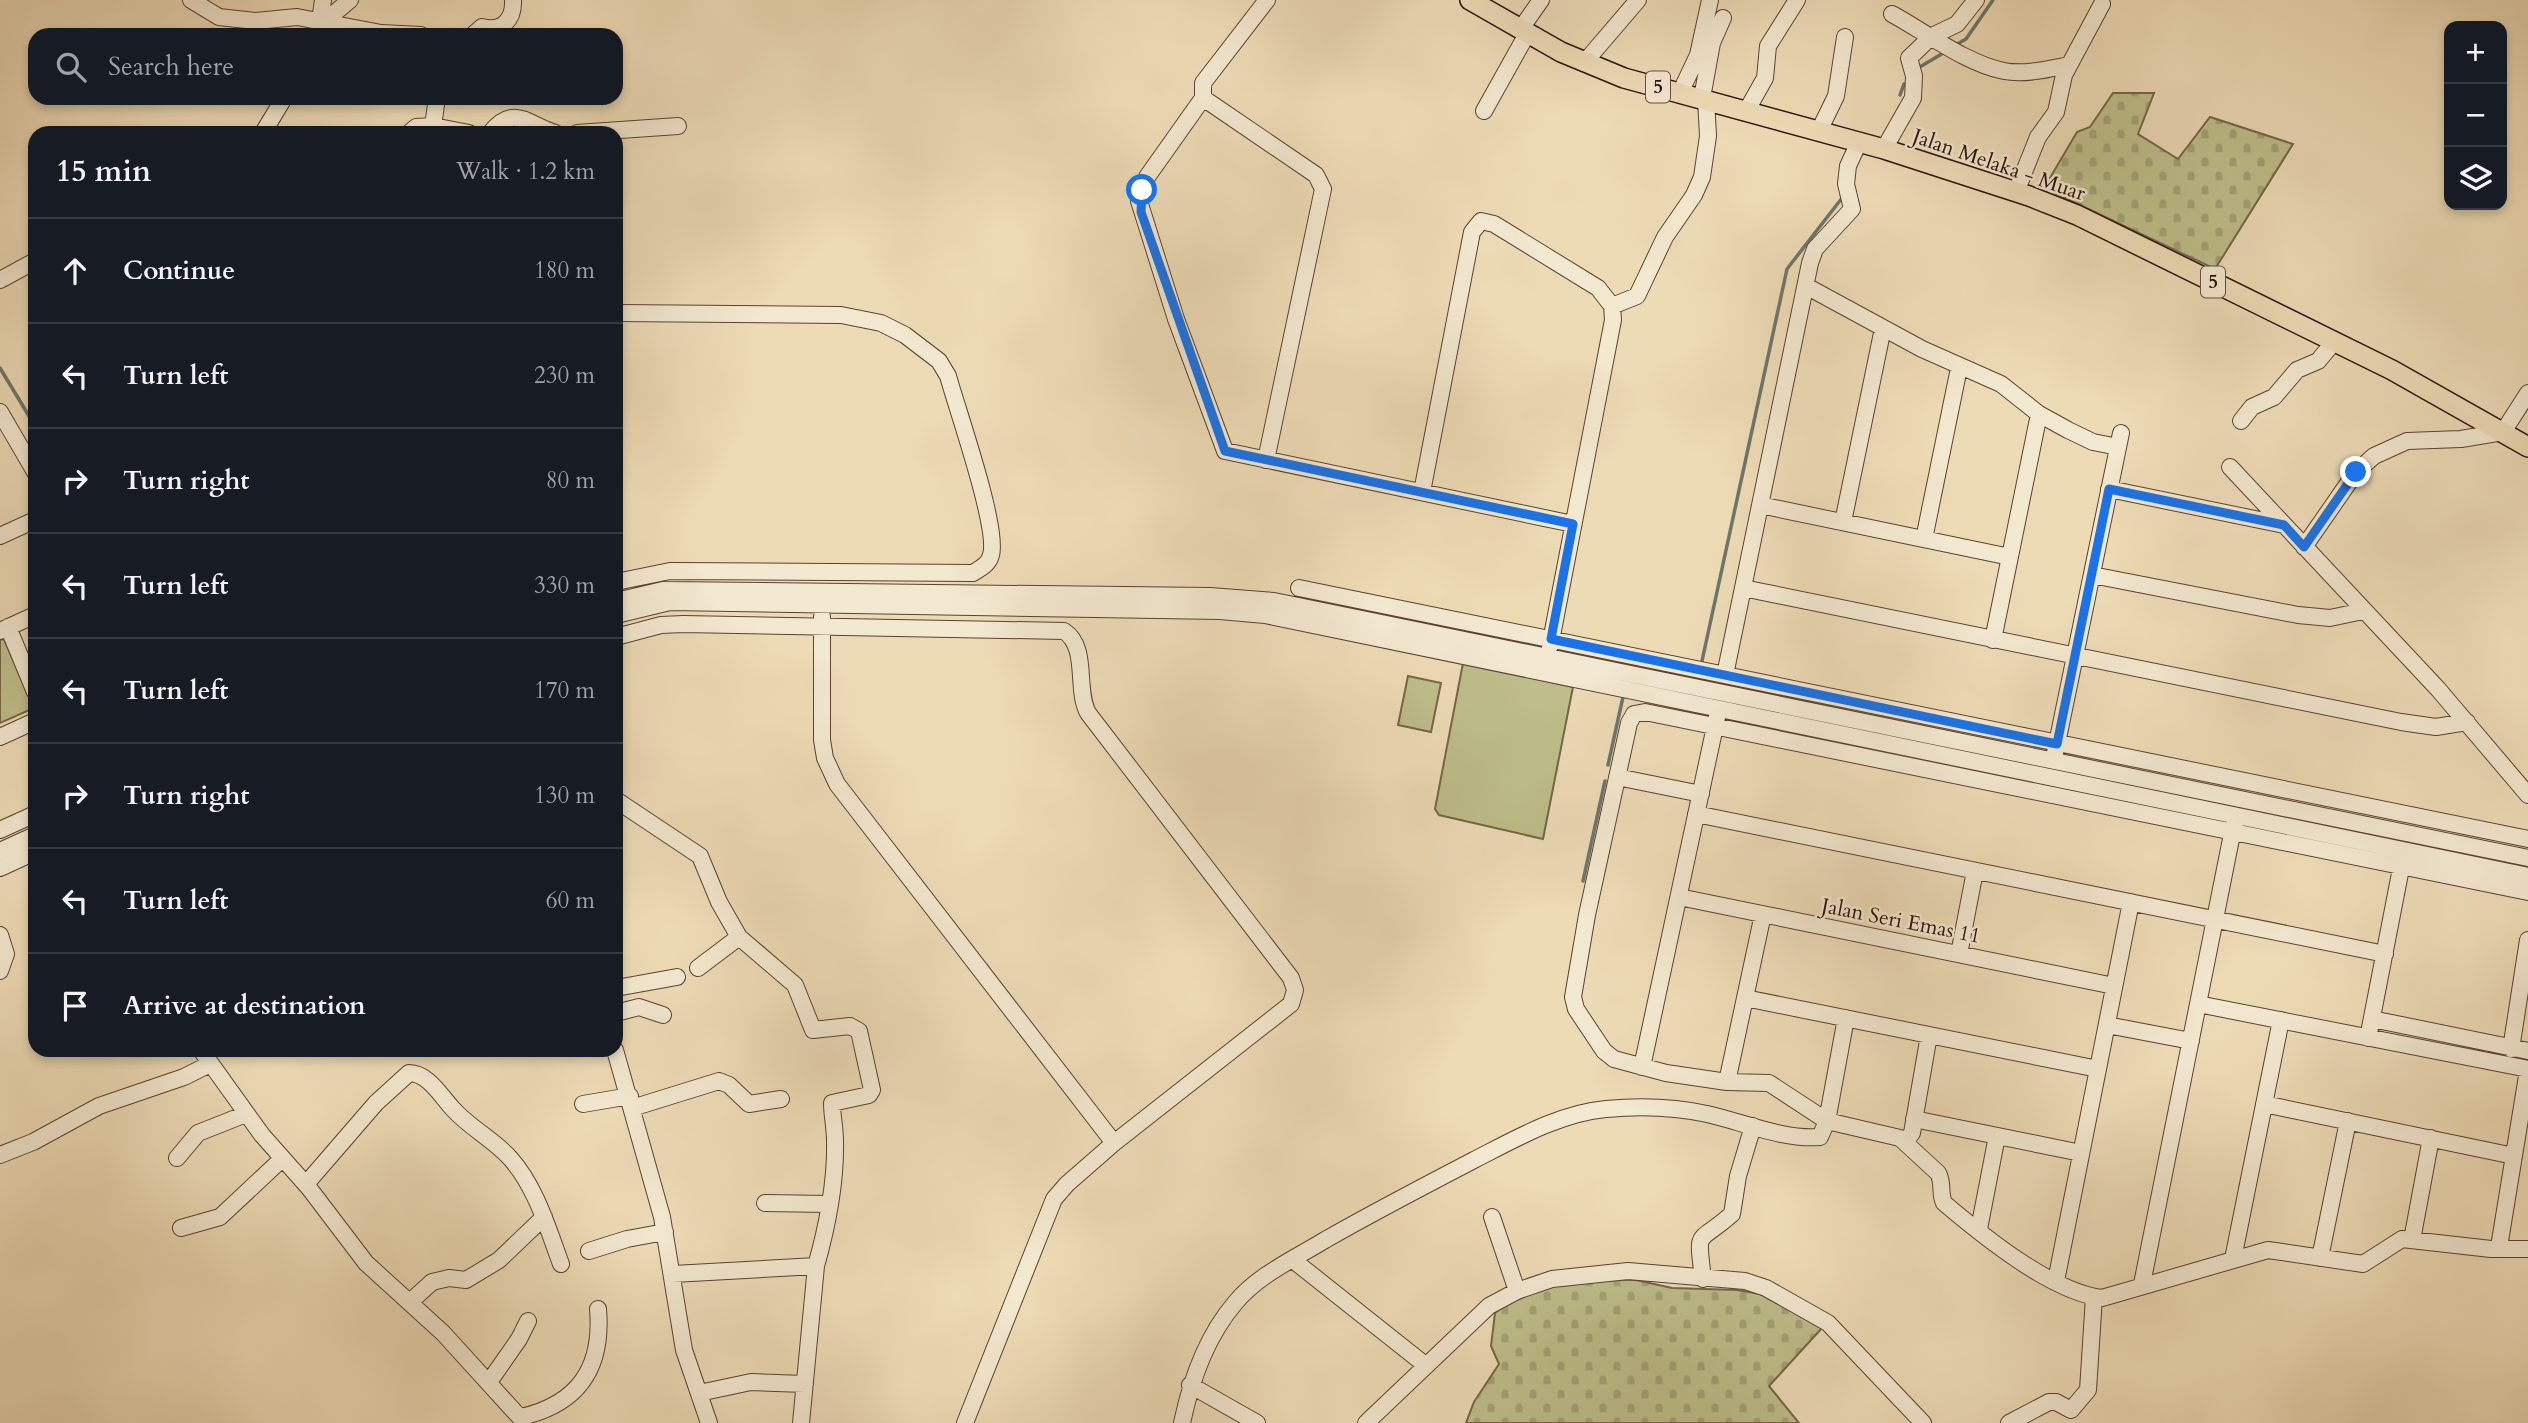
<!DOCTYPE html>
<html lang="en">
<head>
<meta charset="utf-8">
<style>
	body { margin:0; font-family:Cardo,serif; background:#242831; color:#f1f3f6 }
	.controls { position:absolute; right:21px; top:21px; display:grid; overflow:hidden; border-radius:14px; box-shadow:0 4px 10px #0003 }
	.controls button { width:63px; height:63px; display:grid; place-items:center; padding:0; border:0; border-bottom:2px solid #363941; background:#171b24; color:#f1f3f6; font:35px sans-serif }
	.stop { position:absolute; width:21px; height:21px; margin:-16px; border:5px solid #1a73e8; border-radius:50%; background:#fff }
	.stop.end { background:#1a73e8; border-color:#fff; box-shadow:0 2px 7px #0008 }
	.list { margin:0; padding:0; list-style:none }
	h2 { display:flex; justify-content:space-between; align-items:center; height:91px; margin:0; padding:0 28px; font-size:30px }
	h2 small { font-size:23px; font-weight:400; color:#9ea1a6 }
	.list li { display:grid; grid-template-columns:46px 1fr auto; gap:21px; align-items:center; box-sizing:border-box; height:105px; padding:0 28px; border-top:2px solid #363941 }
	.list b { display:block; font-size:26px; white-space:nowrap }
	.list em { font-size:23px; font-style:normal; color:#9ea1a6 }
	.icon { flex:none; width:38px; height:38px; fill:none; stroke:currentColor; stroke-width:2; stroke-linecap:round; stroke-linejoin:round }
	.map { position:relative; flex:none; width:2528px; height:1423px; overflow:hidden }
	.search { position:absolute; background:#171b24; box-shadow:0 4px 10px #0003; left:28px; top:28px; width:595px; height:77px; display:flex; align-items:center; gap:18px; box-sizing:border-box; padding:0 24px; border-radius:21px; color:#9ea1a6; font-size:26px }
	.panel { position:absolute; background:#171b24; box-shadow:0 4px 10px #0003; left:28px; top:126px; width:595px; height:931px; border-radius:21px }
	.map>svg:first-child { display:block }
	.cemetery { fill:url(#cemetery-stones); stroke:#746748; stroke-width:2 }
	.green { fill:#bebe8a; stroke:#746748; stroke-width:2 }
	.lines { fill:none; stroke-linecap:round; stroke-linejoin:round }
	.stream { stroke:#6d766d; stroke-width:3.5 }
	.minor-casing { stroke:#5a4331; stroke-width:18 }
	.major-casing { stroke:#291005; stroke-width:22 }
	.minor { stroke:#f3e8d0; stroke-width:16 }
	.major { stroke:#eddbb6; stroke-width:19 }
	.route { stroke:#1a73e8; stroke-width:9 }
	.labels { text-anchor:middle; dominant-baseline:central; stroke-width:5; stroke-linejoin:round; paint-order:stroke }
	.shield { fill:#f3e8d0; stroke:#665142; stroke-width:2 }
	.shield-label { font-size:19px; font-weight:bold; fill:#291005 }
	.street-label { font-size:21px; fill:#291005; stroke:#f3e8d0 }
</style>
</head>
<body>
<div class="map">
<svg width="2528" height="1423" viewBox="0 0 2528 1423">
	<defs>
		<pattern id="cemetery-stones" width="16" height="16" patternUnits="userSpaceOnUse" patternTransform="scale(1.75)"><rect width="16" height="16" fill="#bebe8a"/><path d="M2 7V4a2 2 0 0 1 4 0v3zM10 15v-3a2 2 0 0 1 4 0v3z" fill="#a3a276"/></pattern>
	</defs>
	<rect width="100%" height="100%" fill="#eddbb6"/>
	<filter id="stains"><feTurbulence type="fractalNoise" baseFrequency=".00286" numOctaves="4"/><feColorMatrix values="0 0 0 0 .2 0 0 0 0 .09 0 0 0 0 .02 0 0 0 .5 -.17"/></filter>
	<radialGradient id="worn" r=".72"><stop offset=".6" stop-color="#630" stop-opacity="0"/><stop offset="1" stop-color="#630" stop-opacity=".3"/></radialGradient>
	<path class="cemetery" d="M2113,93h41l-16,41 40,25 32,-42 83,27 -78,125 -171,-81 33,-56 13,-5z
		M1584,1279l52,1 36,8 65,2 23,4 62,34 -53,58 30,37h-333l8,-21 25,-38 -8,-18 4,-33 25,-19z"/>
	<path class="green" d="M4,639l30,69 -34,15v-83z
		M1463,663l110,24 -30,152 -104,-24 -4,-6z
		M1408,676l33,7 -10,49 -33,-7z"/>
	<g class="lines">
		<path class="stream" d="M1954,46l12,-7 27,-39
			M1918,68l27,-16
			M1900,95l4,-11
			M0,368l35,58
			M1702,661l85,-392 55,-71
			M1608,765l15,-68
			M1583,881l22,-100"/>
		<g class="minor-casing">
			<path id="minor" d="M191,0l28,17 37,4 41,-4 84,16 40,2
				M1267,0l-64,83v15l-56,79 -8,24 37,118 49,132 348,73
				M1892,14c33,18 75,50 112,57 20,4 45,-2 65,-6
				M320,21l3,-21
				M1520,30l21,-30
				M317,35l7,-13 26,-22
				M473,35l9,-8c20,5 32,-7 31,-27
				M1584,63l54,-63
				M1680,93l18,-38 12,-55
				M437,98l-4,28 36,7
				M1203,98l113,77 7,14 -57,271
				M1702,98l10,-55 11,-25
				M1747,110l18,-32 3,-32 29,-46
				M1484,111l43,-77
				M1819,131l17,-35 9,-59
				M263,133l21,-35
				M409,133l7,-6 17,-1
				M490,133c25,-30 38,-8 65,0
				M577,133l101,-7
				M1884,149l29,-51 1,-22 -5,-18 23,-22 25,-12 19,-24
				M2016,192l22,-55 18,-25 8,-37 38,-71
				M0,280l35,-19
				M1806,286l116,63 79,35 38,30 29,16 25,12 25,5
				M1612,306l25,-10 28,-59 29,-42 8,-18 6,-41 -2,-37
				M616,313l225,2 40,8 24,12 34,26 9,15c9,33 51,152 43,179 -2,9 -10,13 -18,18l-303,-2 -54,11
				M0,412l35,60
				M2241,421l11,-14 22,-10 23,-27 21,-9 16,-19
				M2230,467l208,222 90,106
				M2109,489l175,36
				M1422,492l50,-260 9,-11 13,3 104,64 14,18 1,14 -63,326
				M1760,505l250,52
				M1843,522l40,-194
				M0,536l35,-16
				M1924,539l35,-171
				M2304,547l52,-75 18,-16 33,-15 54,-2 42,-7 25,-39
				M2092,575l206,40 32,3 33,-7
				M1299,588l1229,251
				M1743,588l658,134 35,5 31,-5
				M616,601l47,-11 547,6 64,5 1254,257
				M616,615l54,-13 550,9 45,4 1263,261
				M822,617v123l3,18 12,26 277,359
				M8,627l27,65
				M0,631l35,-16
				M616,637l45,-12 22,-1 381,7c25,16 11,58 24,82l203,265 4,12 -4,14 -177,139 -47,41 -13,15 -89,224
				M1993,640l46,-226
				M1725,675l85,-412 5,-14 37,-40 -6,-25 2,-18 11,-24
				M0,737l35,-16
				M2055,753l66,-320
				M1617,777l84,17
				M616,800l84,56 19,46 20,35 56,48 18,45 37,-4 9,5 13,59 -3,5 -37,8c0,12 3,25 3,38 1,41 -8,86 -19,125l-15,157
				M1696,814l689,140
				M0,830l35,-16
				M0,851l35,-16
				M0,868l35,-16
				M2528,892l-883,-180 -11,2 -5,9 -42,192 -14,82 3,12 28,42 10,8 52,14 61,9 42,1 58,38 73,17 38,35c6,11 1,20 6,30 39,33 108,89 158,95l166,-48 95,14 39,-25 89,10h37
				M1679,897l435,89
				M0,935l6,19 -6,17
				M1959,954l16,-83
				M698,968l41,-31
				M616,988l61,-11
				M1745,998l353,71
				M2198,1004l330,65
				M616,1013l23,-6 24,8
				M2372,1019l156,32
				M2107,1025l84,16
				M2368,1038l35,-180
				M2511,1049l17,-109
				M201,1050l61,85 47,53 57,75 77,70 82,90
				M615,1050l47,167 22,133 25,73
				M1642,1067l75,-350
				M1727,1082l36,-168
				M583,1104l47,-8
				M2264,1104l250,52
				M632,1108l87,-27 10,4 20,19 32,-5
				M1914,1119l167,34
				M1905,1142l7,-9 17,-98
				M0,1155l33,-13 66,-36 85,-29 26,-13
				M177,1158l21,-25 48,-19
				M306,1184l70,-81 33,-30c19,0 32,23 44,36 17,19 40,30 57,49 26,29 38,71 51,106
				M765,1203l63,1
				M1492,1217l25,74
				M181,1228l39,-11 62,-58
				M1979,1229l18,-93
				M2412,1240l19,-102
				M2499,1247l29,-177
				M589,1251l38,-12 38,-7
				M2320,1258l28,-137
				M2233,1259l48,-239
				M1293,1260l131,104
				M673,1274l143,-8
				M1703,1279c-6,-53 -7,-33 29,-65l6,-38 15,-50
				M2056,1281l75,-379
				M2142,1284l92,-460
				M410,1302l22,-20 17,-4 17,2 33,-20 45,-43
				M489,1382l30,-43 9,-18
				M1190,1385l67,38
				M699,1393l52,-11 54,2
				M521,1417c57,-13 82,-49 77,-108
				M1182,1423c9,-43 24,-86 53,-120 23,-28 59,-44 90,-63 49,-28 99,-54 149,-80 41,-21 86,-47 132,-51 32,-3 69,-2 101,5 36,8 76,26 113,23l7,-16 19,-103
				M1366,1423l123,-117 28,-15 35,-12 76,-8 117,10 21,7 62,35 95,100
				M2009,1423l40,-21h7l15,8 17,-20 6,-93"/>
		</g>
		<g class="major-casing">
			<path id="major" d="M1470,0l91,52 63,26 260,71 145,47 48,19 315,155 136,77"/>
		</g>
		<use href="#minor" class="minor"/>
		<use href="#major" class="major"/>
	</g>
	<g class="lines">
		<path class="route" d="M1142,190l-1,22 84,239 348,73 -22,115 506,105 52,-255 175,36 20,22 52,-75"/>
	</g>
	<g class="labels">
		<g class="shield">
			<rect x="1646" y="71.5" width="24" height="31" rx="5"/>
			<rect x="2201" y="266.5" width="24" height="31" rx="5"/>
		</g>
		<g class="shield-label">
			<text x="1658" y="87">5</text>
			<text x="2213" y="282">5</text>
		</g>
		<g class="street-label">
			<text transform="translate(1999 165) rotate(19)">Jalan Melaka - Muar</text>
			<text transform="translate(1901 921) rotate(11)">Jalan Seri Emas 11</text>
		</g>
	</g>
	<rect width="100%" height="100%" filter="url(#stains)"/>
	<rect width="100%" height="100%" fill="url(#worn)"/>
</svg>
<div class="controls">
<button>+</button>
<button>−</button>
<button><svg class="icon" aria-label="layers" viewBox="0 0 24 24"><path d="M12 4l9 5-9 5-9-5zM3 14l9 5 9-5"/></svg></button>
</div>
<div class="stop" style="left:1142px;top:190px"></div>
<div class="stop end" style="left:2356px;top:472px"></div>
<div class="search"><svg class="icon" aria-label="search" viewBox="0 0 24 24"><circle cx="10" cy="10" r="6"/><path d="M15 15l6 6"/></svg>Search here</div>
<section class="panel">
<h2>15 min<small>Walk · 1.2 km</small></h2>
<ul class="list">
<li><svg class="icon" aria-label="ahead" viewBox="0 0 24 24"><path d="M12 20V5M6 11l6-6 6 6"/></svg><div><b>Continue</b></div><em>180 m</em></li>
<li><svg class="icon" aria-label="left" viewBox="0 0 24 24"><path d="M17 20v-9H6M10 6l-5 5 5 5"/></svg><div><b>Turn left</b></div><em>230 m</em></li>
<li><svg class="icon" aria-label="right" viewBox="0 0 24 24"><path d="M7 20v-9h11M14 6l5 5-5 5"/></svg><div><b>Turn right</b></div><em>80 m</em></li>
<li><svg class="icon" aria-label="left" viewBox="0 0 24 24"><path d="M17 20v-9H6M10 6l-5 5 5 5"/></svg><div><b>Turn left</b></div><em>330 m</em></li>
<li><svg class="icon" aria-label="left" viewBox="0 0 24 24"><path d="M17 20v-9H6M10 6l-5 5 5 5"/></svg><div><b>Turn left</b></div><em>170 m</em></li>
<li><svg class="icon" aria-label="right" viewBox="0 0 24 24"><path d="M7 20v-9h11M14 6l5 5-5 5"/></svg><div><b>Turn right</b></div><em>130 m</em></li>
<li><svg class="icon" aria-label="left" viewBox="0 0 24 24"><path d="M17 20v-9H6M10 6l-5 5 5 5"/></svg><div><b>Turn left</b></div><em>60 m</em></li>
<li><svg class="icon" aria-label="arrive" viewBox="0 0 24 24"><path d="M6 21V4h12l-3 4 3 4H6"/></svg><div><b>Arrive at destination</b></div></li>
</ul>
</section>
</div>
</body>
</html>
